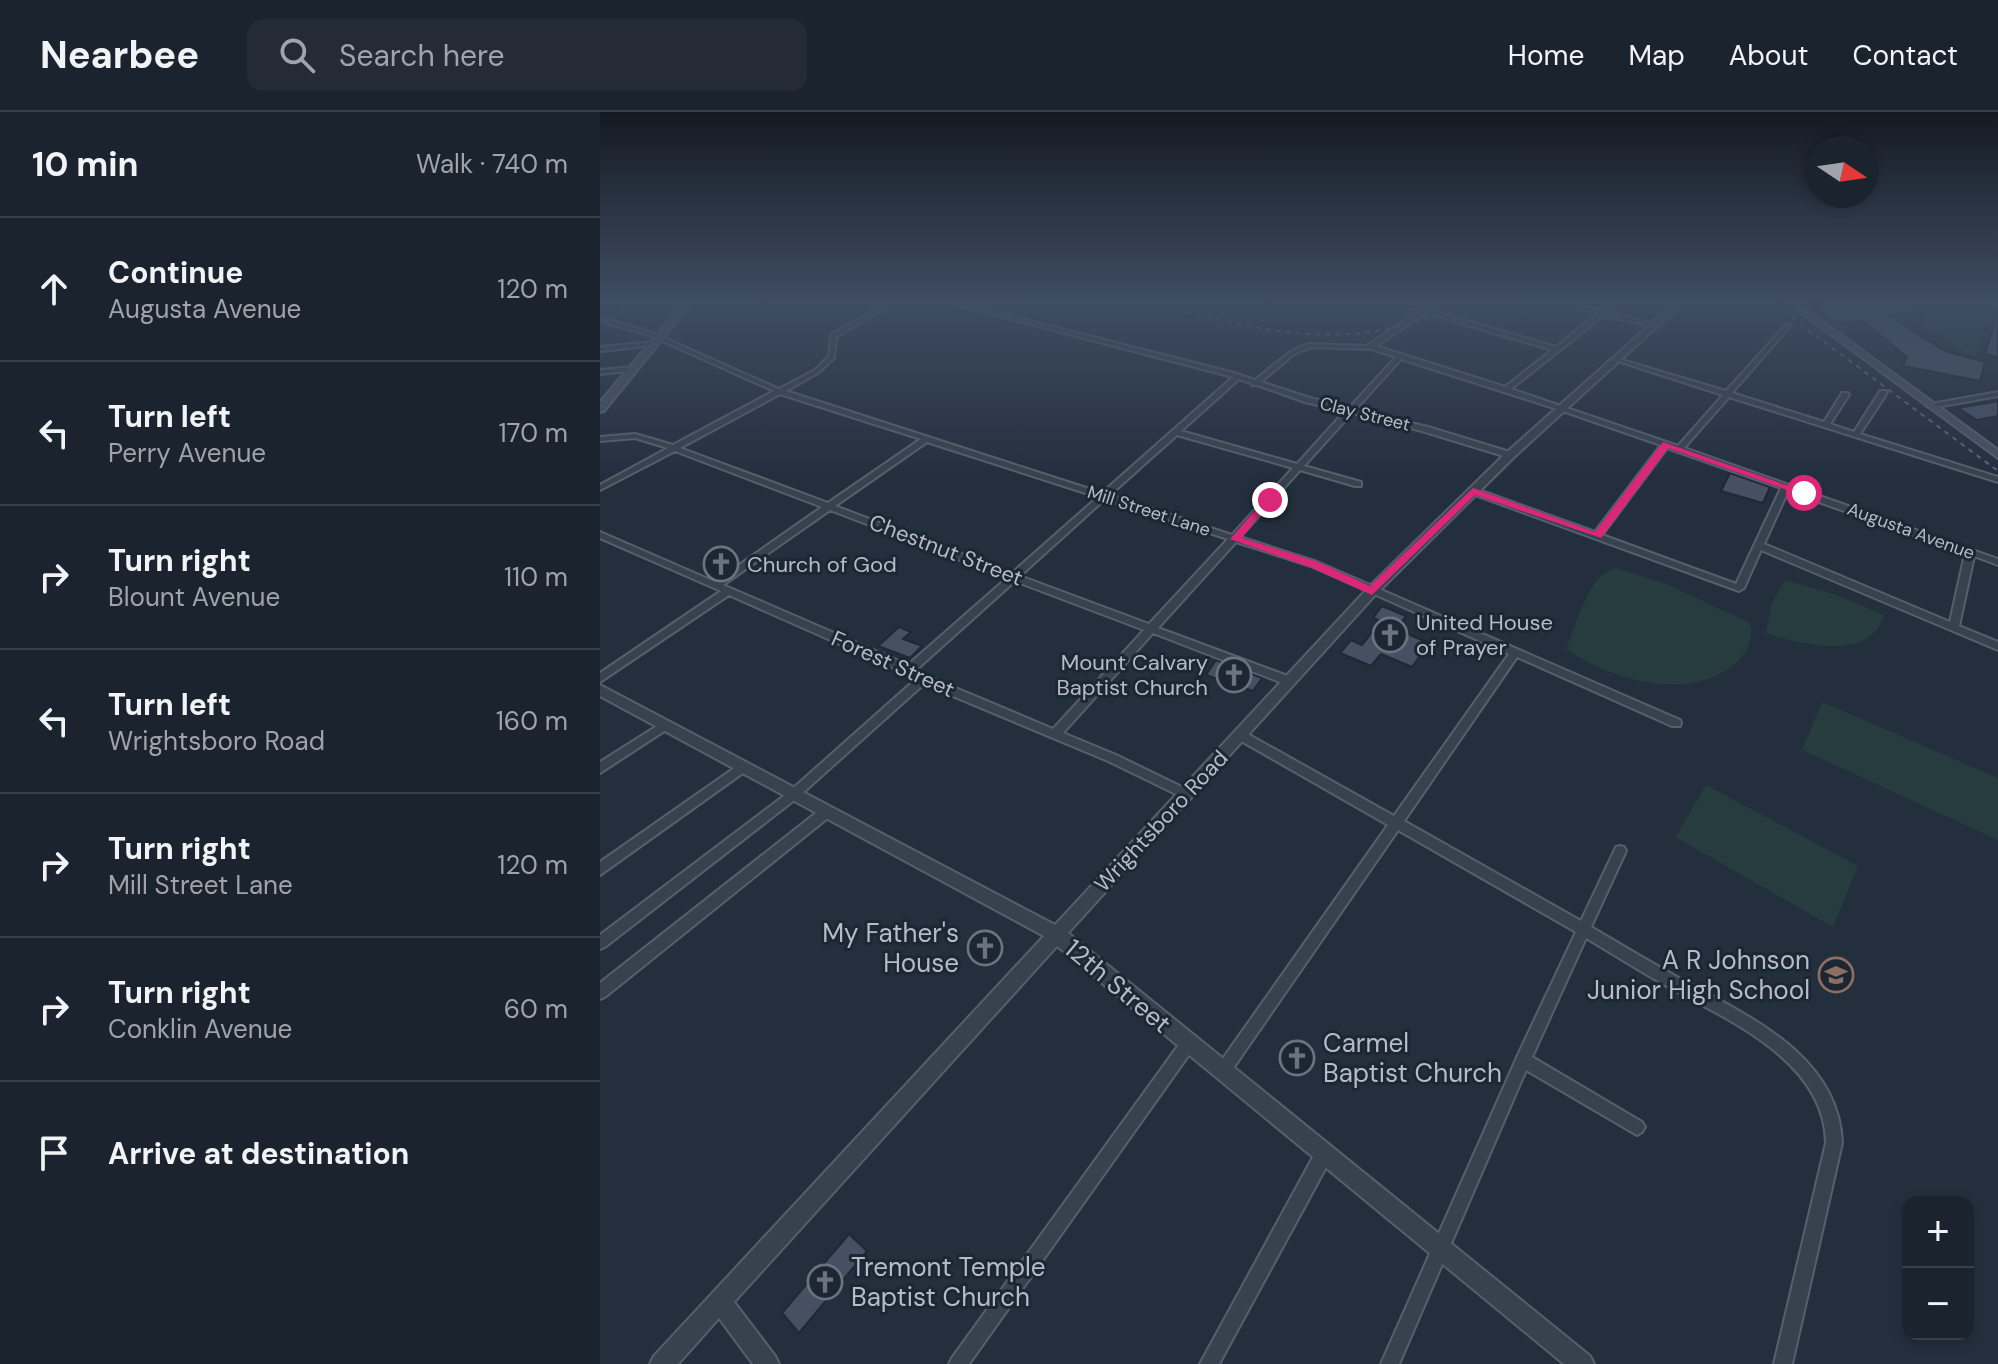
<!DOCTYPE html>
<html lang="en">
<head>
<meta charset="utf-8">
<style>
	body { margin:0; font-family:"DM Sans",sans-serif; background:#242b36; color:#f1f3f6 }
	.controls { position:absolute; right:24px; bottom:24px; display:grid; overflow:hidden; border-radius:16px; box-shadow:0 4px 12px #0003 }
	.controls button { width:72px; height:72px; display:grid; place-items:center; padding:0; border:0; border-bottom:2px solid #39404a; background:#1b232e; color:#f1f3f6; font:40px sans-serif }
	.compass { position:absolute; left:1206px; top:24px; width:72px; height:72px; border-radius:50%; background:#1b232e; box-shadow:0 4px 12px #0003; rotate:103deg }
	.stop { position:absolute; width:24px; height:24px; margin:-18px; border:6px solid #db2777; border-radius:50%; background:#fff }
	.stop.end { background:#db2777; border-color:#fff; box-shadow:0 2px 8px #0008 }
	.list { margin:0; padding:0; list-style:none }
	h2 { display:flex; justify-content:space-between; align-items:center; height:104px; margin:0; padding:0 32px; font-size:34px }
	h2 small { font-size:26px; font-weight:400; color:#a0a4aa }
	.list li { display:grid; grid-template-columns:52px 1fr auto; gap:24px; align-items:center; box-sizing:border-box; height:144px; padding:0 32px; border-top:2px solid #39404a }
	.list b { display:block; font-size:30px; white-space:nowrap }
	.list p { margin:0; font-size:26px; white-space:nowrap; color:#a0a4aa }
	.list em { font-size:26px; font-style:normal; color:#a0a4aa }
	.icon { flex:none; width:44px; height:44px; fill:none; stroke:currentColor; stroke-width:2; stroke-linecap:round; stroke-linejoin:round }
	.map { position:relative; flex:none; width:1398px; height:1252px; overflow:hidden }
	header { display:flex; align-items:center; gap:48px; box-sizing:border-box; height:112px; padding:0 40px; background:#1b232e; border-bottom:2px solid #39404a }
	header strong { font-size:38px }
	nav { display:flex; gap:44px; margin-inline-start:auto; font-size:28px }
	.search { width:560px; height:72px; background:#242b36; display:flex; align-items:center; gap:20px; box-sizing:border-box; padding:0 28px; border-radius:16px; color:#a0a4aa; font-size:30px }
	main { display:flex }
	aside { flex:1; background:#1b232e }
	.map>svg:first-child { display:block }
	.green { fill:#263c3f }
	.building { fill:#455162; stroke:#1f2835; stroke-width:2 }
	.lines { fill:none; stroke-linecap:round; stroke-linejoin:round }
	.minor-casing { stroke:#565f6c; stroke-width:4 }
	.tertiary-casing { stroke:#565f6c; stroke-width:4 }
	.secondary-casing { stroke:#565f6c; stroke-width:4 }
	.minor { fill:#38414e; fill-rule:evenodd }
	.tertiary { fill:#38414e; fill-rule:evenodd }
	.secondary { fill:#465061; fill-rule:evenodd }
	.rail { stroke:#5a6575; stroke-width:2; stroke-dasharray:5 5; stroke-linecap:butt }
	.route { fill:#db2777 }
	.labels { text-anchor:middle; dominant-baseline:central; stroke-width:6; stroke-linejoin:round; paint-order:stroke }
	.far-street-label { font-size:18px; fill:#b4bcc9; stroke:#1d2633 }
	.street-label { font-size:22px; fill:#b4bcc9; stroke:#1d2633 }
	.poi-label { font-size:22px; fill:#b4bcc9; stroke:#1d2633; text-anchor:start }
	.near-poi-label { font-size:26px; fill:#b4bcc9; stroke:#1d2633; text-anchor:end }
	.near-street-label { font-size:26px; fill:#b4bcc9; stroke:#1d2633 }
</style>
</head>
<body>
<header>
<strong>Nearbee</strong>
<div class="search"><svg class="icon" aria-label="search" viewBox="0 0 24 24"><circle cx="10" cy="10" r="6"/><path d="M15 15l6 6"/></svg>Search here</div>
<nav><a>Home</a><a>Map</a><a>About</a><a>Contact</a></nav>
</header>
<main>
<aside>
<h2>10 min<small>Walk · 740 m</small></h2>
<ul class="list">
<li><svg class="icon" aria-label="ahead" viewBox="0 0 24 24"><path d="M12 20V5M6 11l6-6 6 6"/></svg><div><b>Continue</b><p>Augusta Avenue</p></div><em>120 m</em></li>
<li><svg class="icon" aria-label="left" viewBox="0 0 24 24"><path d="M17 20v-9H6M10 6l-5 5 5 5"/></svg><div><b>Turn left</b><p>Perry Avenue</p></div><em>170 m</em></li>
<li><svg class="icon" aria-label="right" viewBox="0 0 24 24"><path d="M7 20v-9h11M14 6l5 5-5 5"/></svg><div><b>Turn right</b><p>Blount Avenue</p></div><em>110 m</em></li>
<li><svg class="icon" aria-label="left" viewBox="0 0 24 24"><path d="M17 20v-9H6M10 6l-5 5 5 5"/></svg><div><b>Turn left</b><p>Wrightsboro Road</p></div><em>160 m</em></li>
<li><svg class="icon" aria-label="right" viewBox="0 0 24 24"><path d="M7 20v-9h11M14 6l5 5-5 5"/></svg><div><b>Turn right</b><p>Mill Street Lane</p></div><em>120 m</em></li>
<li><svg class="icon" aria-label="right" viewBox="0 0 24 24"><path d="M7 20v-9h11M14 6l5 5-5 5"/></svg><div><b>Turn right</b><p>Conklin Avenue</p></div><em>60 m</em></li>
<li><svg class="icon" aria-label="arrive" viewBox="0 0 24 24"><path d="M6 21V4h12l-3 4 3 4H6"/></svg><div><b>Arrive at destination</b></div></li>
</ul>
</aside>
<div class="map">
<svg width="1398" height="1252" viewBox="0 0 1398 1252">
	<rect width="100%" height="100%" fill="#242f3e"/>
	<path class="green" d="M1328,188h44l26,5v17l-13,1 -10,33 -6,-1 -49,-32z
		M1015,456l49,15 86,40c4,15 -2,29 -13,39 -46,42 -126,18 -171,-13 10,-23 22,-75 49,-81z
		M1185,468l49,14 50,21c-13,48 -85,29 -118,18l6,-30z
		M1222,590l176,76v62l-196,-90z
		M1106,673l152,81 -25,61 -158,-90z"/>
	<path class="building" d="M1260,188h53l-3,13 -22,2 57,36 40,11 -5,19 -77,-15 4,-9 -44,-36 -27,1 -24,-18z
		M1398,201v44l-13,-3z
		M1398,289v15l-21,4 -19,-12z
		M1130,361l40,14 -7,16 -42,-12z
		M782,494l24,10 -10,13 33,14 -17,24 -31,-13 -10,12 -31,-13 11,-13 11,5 19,-24 -8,-3z
		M299,515l12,5 -8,7 19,7 -12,12 -32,-12z
		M616,548l46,18 -9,13 -47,-16z
		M380,820l26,14 -15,19 -26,-15z
		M249,1122l18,17 -68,82 -17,-20z"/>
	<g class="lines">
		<g class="minor-casing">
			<path id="minor" d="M292,188h7l-63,37 -2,21 -15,14 -33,19 316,102 131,-116 -295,-77h9l287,73 21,7 35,-28 18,-8 58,2 54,-35 -34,-11h9l29,8 13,-8h7l-14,10 126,37 42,-34 -47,-13h9l42,11 14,-11h6l-14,12 47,13v2l-51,-12 -93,74 167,57 45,-51 -108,-35v-2l111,33 62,-68 3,2 -1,1 -58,67 92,29 18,-29h6l1,2 -19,29 24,8 26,-41h6l1,2 -27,41 138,43v5l-269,-85 -45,51 314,111v6l-24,-9 -15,70 39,16v8l-237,-100 -17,38 -5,3 -269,-98v-4h6l119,43 66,-87 -101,-35 -159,-51 -46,51 73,17 85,26v4h-6l-85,-26 -70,-18 -48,53 57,16v4h-6l-55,-16 -60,67 77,25 363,158 1,3 -1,3h-8l-155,-69 -113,164 177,100 35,-74 4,-1 4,1 2,4 -35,76c29,17 57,34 86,50 67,37 162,77 165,166l-50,221h-18l52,-221c-1,-80 -93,-121 -154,-154 -29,-16 -57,-34 -86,-51l-54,119 110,65 3,5 -3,5 -5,3 -5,-3 -106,-62 -127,294h-18l137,-309 58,-123 -178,-102 -171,247 -5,2 -5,-2 -2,-5 2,-5 171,-242 -152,-87 -1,-3 1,-3h8l150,84 115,-162 -198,-88 -75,-24 -78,86 135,50 1,3 -1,3h-8l-132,-51 -90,100 53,22 74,36 2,3 -2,3 -4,2 -4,-2 -74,-36 -184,-77 -127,114 -192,149 -5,2v-14l189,-143 127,-113 -11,-6 -176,-78 -129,87v-9l121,-82 -121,-53v-6l115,50 107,-75 -147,-56 -75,39v-5l68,-37 -33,-10 -35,3v-4l35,-3 38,11 101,-54 -125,-56 -49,-14v-4l53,16 126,56 36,-19 14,-14 2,-21zM826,201l126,37 -47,37 -129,-41zM711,235l60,2 25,8 -47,51 -39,-10 -49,-16 33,-28zM639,267l12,4 1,2h5l48,17 40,9 -48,53 -116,-33zM180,282l141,45 -93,64 -148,-55zM577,323l116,33 -61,67 -122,-40zM327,330l171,55 -86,76 -177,-67zM1067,336l114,40 -45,96 -134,-49zM1188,379l177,63 -15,68 -186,-78zM505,387l123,40 -79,85 -129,-48zM230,398l177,68 -99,87 -185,-80zM415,469l129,49 -91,99 -126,-53 -11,-6z
				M1381,188l17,1v4l-16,-4z
				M54,230l3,2 -1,1 -56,6v-4z
				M33,255l3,2 -1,1 -35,4v-4z
				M1398,280v4l-67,12 -4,-2 4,-2z
				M65,609l4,1 1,3 -1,3 -69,45v-11z
				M143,650l4,2 2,3 -2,3 -147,105v-13z
				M225,696l4,1 2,4 -2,4 -224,180 -5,2v-16l221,-174z
				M588,925l5,2 2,5 -2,5 -224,315h-20l3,-6 231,-319z
				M724,1034l6,2 2,6 -2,6 -111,204h-19l118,-216z"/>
		</g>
		<g class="tertiary-casing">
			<path id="tertiary" d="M1078,188h8l-172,157 -138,137 -308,339 522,423 4,8h-30l-507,-418 -323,356 41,54 4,8h-26l-34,-46 -41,46h-28l4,-8 390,-420 -444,-240v-11l455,240 313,-337 138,-135z"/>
		</g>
		<g class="secondary-casing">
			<path id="secondary" d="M86,188h8l-90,111 -4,1v-10z
				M1184,188h9l205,150v8z"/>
		</g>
		<use href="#minor" class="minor"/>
		<use href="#tertiary" class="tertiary"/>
		<use href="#secondary" class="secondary"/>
		<path class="rail" d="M539,188c122,29 209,61 328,0
			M1168,188l230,171
			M0,196l161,-8"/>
	</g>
	<linearGradient id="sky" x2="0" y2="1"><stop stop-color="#141a22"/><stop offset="0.52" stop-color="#3f4d63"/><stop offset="1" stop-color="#3f4d63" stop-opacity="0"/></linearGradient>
	<rect width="1398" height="363" fill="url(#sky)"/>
	<path class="route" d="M1063,330l146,51 -8,2 -133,-47 -67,90 -126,-43 -103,100 -62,-28 -80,-28 36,-41h7l-31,40 76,24 52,24 103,-98 122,44z"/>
	<defs>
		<g id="church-ring" transform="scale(1.8)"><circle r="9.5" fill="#1d2633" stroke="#6b7280" stroke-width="1.5"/><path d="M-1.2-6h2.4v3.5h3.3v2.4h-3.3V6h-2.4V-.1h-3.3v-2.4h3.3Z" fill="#6b7280"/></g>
		<g id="school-ring" transform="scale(1.8)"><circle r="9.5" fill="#1d2633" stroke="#8d6e63" stroke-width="1.5"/><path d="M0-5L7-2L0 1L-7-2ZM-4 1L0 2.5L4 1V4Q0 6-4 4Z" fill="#8d6e63"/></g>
	</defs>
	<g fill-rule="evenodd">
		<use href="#church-ring" x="121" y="452"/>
		<use href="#church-ring" x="790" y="523"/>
		<use href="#church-ring" x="634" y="563"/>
		<use href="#church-ring" x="385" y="836"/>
		<use href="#school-ring" x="1236" y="863"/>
		<use href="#church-ring" x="697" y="946"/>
		<use href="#church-ring" x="225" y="1170"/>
	</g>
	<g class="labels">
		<g class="far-street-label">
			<text transform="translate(765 302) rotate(14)">Clay Street</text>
			<text transform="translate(549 399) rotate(18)">Mill Street Lane</text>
			<text transform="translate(1311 419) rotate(20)">Augusta Avenue</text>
		</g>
		<g class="street-label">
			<text transform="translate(346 438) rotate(21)">Chestnut Street</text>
			<text transform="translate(293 552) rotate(24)">Forest Street</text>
			<text transform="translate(561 709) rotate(-47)">Wrightsboro Road</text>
		</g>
		<g class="poi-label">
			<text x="147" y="452">Church of God</text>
			<text x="816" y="510">United House<tspan x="816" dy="25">of Prayer</tspan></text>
			<text x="608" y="550" text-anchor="end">Mount Calvary<tspan x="608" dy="25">Baptist Church</tspan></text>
		</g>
		<g class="near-poi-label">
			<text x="359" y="821">My Father's<tspan x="359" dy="30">House</tspan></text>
			<text x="1210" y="848">A R Johnson<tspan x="1210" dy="30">Junior High School</tspan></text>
			<text x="723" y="931" text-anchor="start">Carmel<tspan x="723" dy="30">Baptist Church</tspan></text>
			<text x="251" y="1155" text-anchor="start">Tremont Temple<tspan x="251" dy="30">Baptist Church</tspan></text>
		</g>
		<g class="near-street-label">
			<text transform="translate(518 874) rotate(40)">12th Street</text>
		</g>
	</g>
</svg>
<div class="controls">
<button>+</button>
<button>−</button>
</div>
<svg class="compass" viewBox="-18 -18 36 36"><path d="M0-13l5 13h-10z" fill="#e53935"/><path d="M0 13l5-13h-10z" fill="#a0a4aa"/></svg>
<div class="stop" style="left:1204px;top:381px"></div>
<div class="stop end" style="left:670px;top:388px"></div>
</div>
</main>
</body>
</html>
